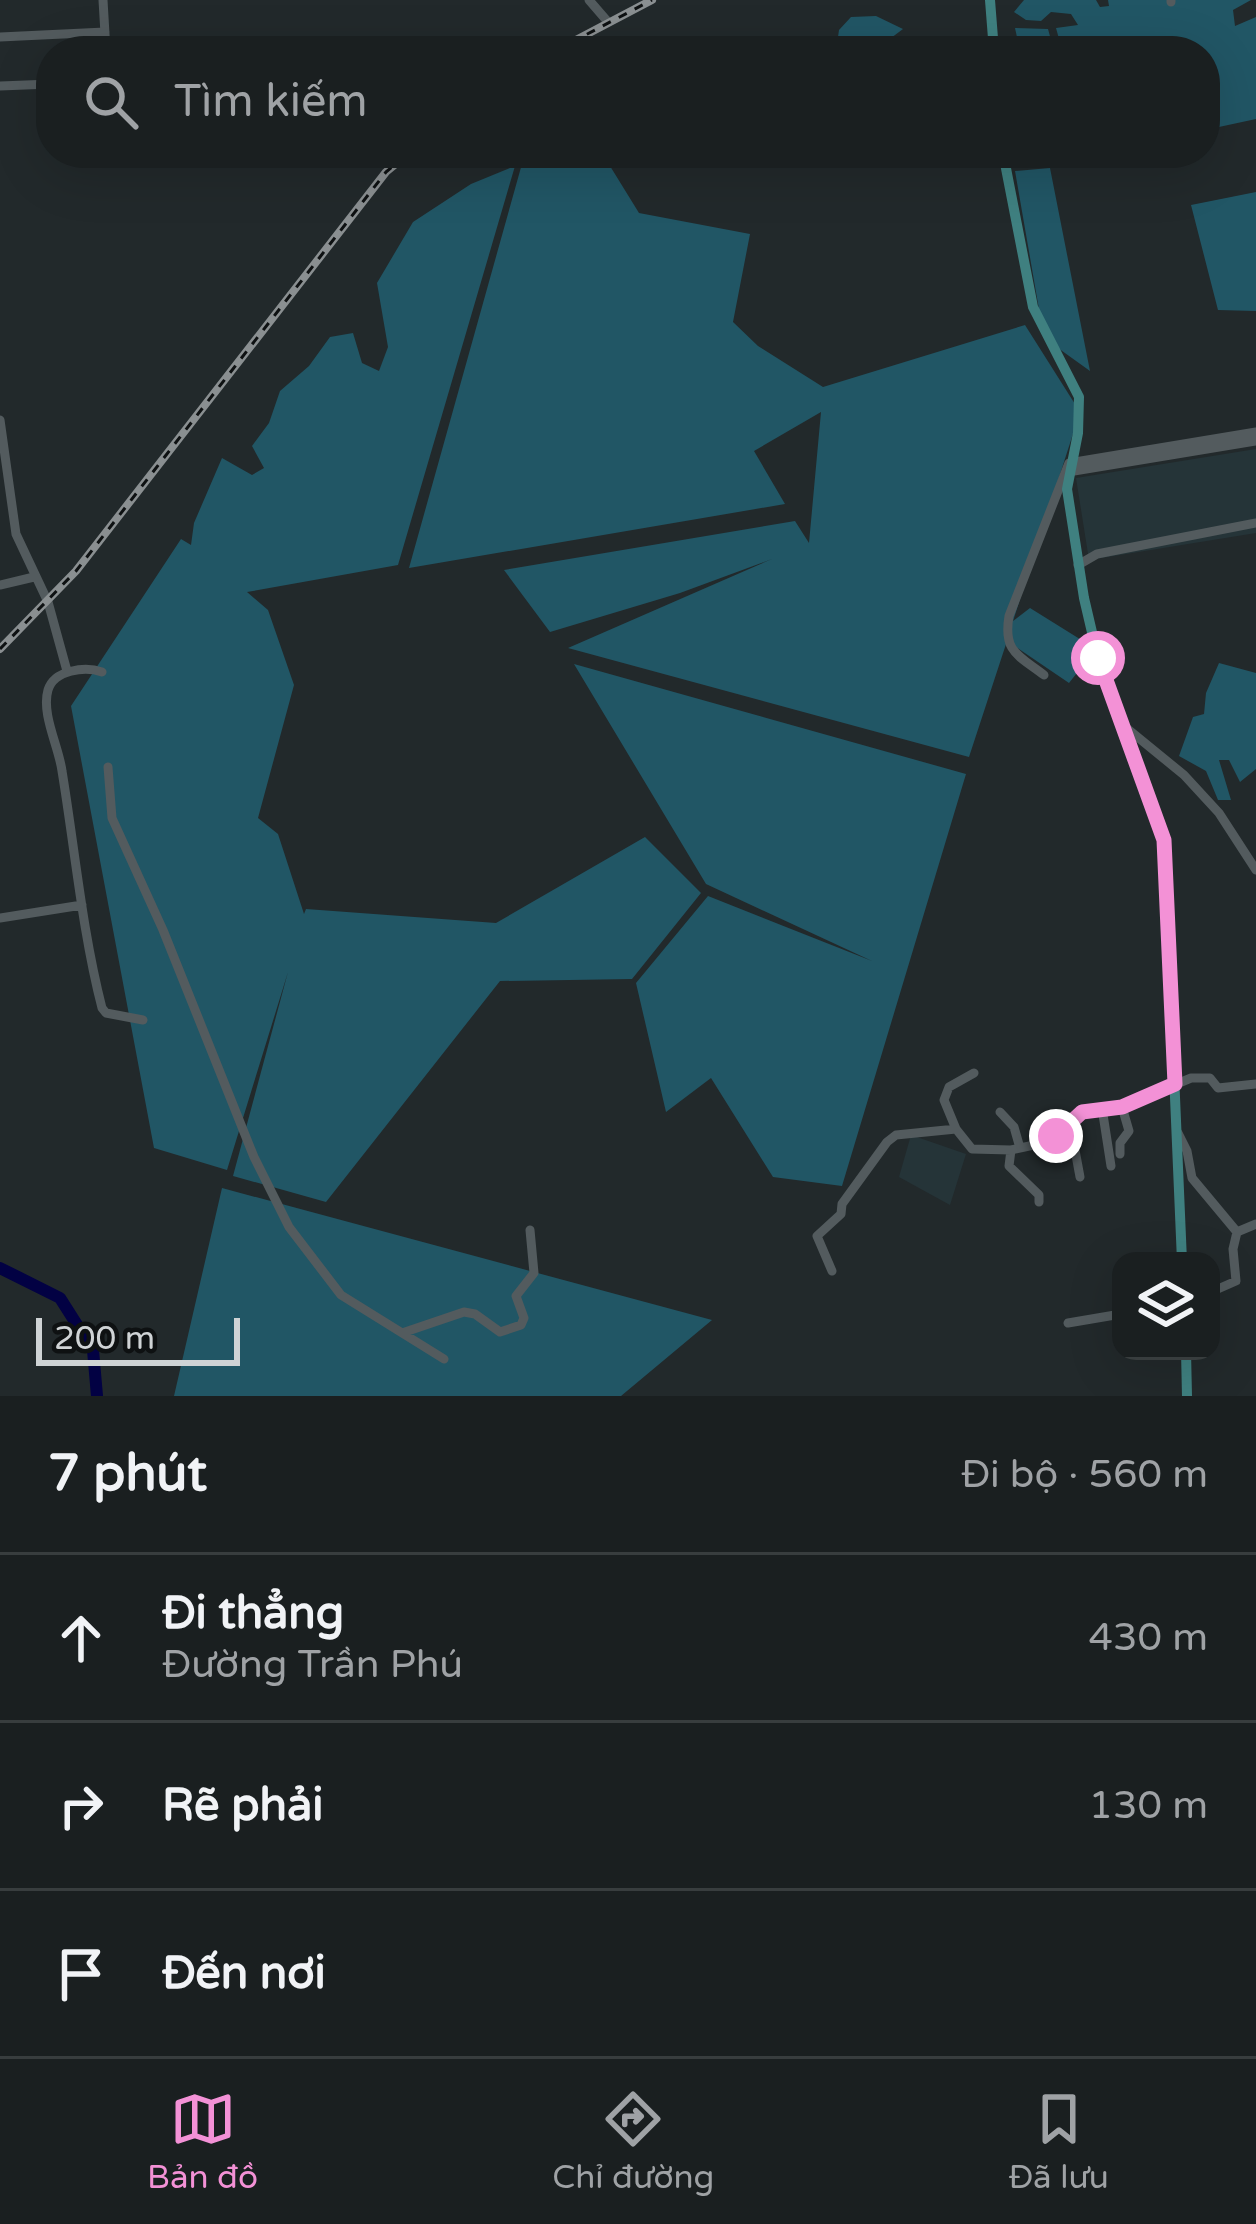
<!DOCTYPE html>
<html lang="vi">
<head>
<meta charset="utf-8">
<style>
	body { margin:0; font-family:"Varela Round",sans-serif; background:#272c2d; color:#f1f3f6 }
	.controls { position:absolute; right:36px; bottom:36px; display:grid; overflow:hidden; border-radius:24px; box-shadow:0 12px 48px #0002 }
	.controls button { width:108px; height:108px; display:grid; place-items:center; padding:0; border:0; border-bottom:3px solid #383d3e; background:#1a1f20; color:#f1f3f6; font:60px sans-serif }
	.scale { position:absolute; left:36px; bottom:30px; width:204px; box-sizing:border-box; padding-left:12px; border:6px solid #cfd3d5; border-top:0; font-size:33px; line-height:42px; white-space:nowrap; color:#cfd3d5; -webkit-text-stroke:9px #0e1112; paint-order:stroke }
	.stop { position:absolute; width:36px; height:36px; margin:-27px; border:9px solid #f391d6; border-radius:50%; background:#fff }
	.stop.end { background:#f391d6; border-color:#fff; box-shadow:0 3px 12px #0008 }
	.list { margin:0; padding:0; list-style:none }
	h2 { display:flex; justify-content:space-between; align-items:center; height:156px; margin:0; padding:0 48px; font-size:51px }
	h2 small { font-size:39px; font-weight:400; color:#9fa2a5 }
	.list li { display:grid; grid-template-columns:78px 1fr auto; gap:36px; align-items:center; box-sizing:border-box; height:168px; padding:0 48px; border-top:3px solid #383d3e }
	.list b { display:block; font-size:45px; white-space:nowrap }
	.list p { margin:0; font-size:39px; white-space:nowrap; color:#9fa2a5 }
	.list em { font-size:39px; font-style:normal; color:#9fa2a5 }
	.icon { flex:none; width:66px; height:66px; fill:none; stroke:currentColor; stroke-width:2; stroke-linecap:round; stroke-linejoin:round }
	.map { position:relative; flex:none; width:1256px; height:1396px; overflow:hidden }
	.search { position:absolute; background:#1a1f20; box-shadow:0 12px 48px #0002; left:36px; right:36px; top:36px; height:132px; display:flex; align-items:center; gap:30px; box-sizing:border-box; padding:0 42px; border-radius:48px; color:#9fa2a5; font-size:45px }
	.sheet { height:660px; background:#1a1f20 }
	nav { display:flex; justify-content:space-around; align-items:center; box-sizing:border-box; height:168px; border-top:3px solid #383d3e; background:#1a1f20; font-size:33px; color:#9fa2a5 }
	nav a { display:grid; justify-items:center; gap:6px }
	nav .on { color:#f391d6 }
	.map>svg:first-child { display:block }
	.built { fill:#253438 }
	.green { fill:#215665 }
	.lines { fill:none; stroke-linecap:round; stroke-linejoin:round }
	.river { stroke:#020143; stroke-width:12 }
	.minor { stroke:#535b5e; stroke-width:9 }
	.major { stroke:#3f8080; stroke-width:10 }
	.rail-casing { stroke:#8a8f91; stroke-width:8 }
	.rail { stroke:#0e1112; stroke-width:3; stroke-dasharray:9; stroke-linecap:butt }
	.route { stroke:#f391d6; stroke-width:15 }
</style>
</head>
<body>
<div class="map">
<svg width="1256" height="1396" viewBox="0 0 1256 1396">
	<rect width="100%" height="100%" fill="#22292b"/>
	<path class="built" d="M1256,449v84l-167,27 -13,-82z
		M911,1135l55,19 -16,51 -51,-28z"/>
	<path class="green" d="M1024,0h72l4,7 9,-1 -1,-6h143l-18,10 2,16 21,-9v102l-51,11v-79h-185l-5,-23 33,1 6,22 7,-5 -5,-18 22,-3 -7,-11 -20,-2 -10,9 -15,-1 -12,-8z
		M876,16l27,13 -16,12h9l1,7 6,3h-67l3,-21 12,-13z
		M525,153h77l37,60 111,21 -17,88 25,24 65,41 202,-62 55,87 -67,209 17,-13 53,33 5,18 -19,24 -62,-42 -38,116 -401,-109 204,-89 -92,34 -130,39 -46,-62 291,-49 14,22 12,-131 -67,39 31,53 -376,64z
		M515,166l-117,399 -151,27 21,18 26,75 -36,133 20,16 26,80 2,-5 190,14 149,-86 56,56 -69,86 -132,2 -174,221 -93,-26 55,-204 -61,198 -73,-22 -83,-442 110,-167 10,6 3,-22 28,-65 30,17 12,-7 -12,-22 17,-23 11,-32 29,-25 21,-29 23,-4 9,30 17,8 9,-24 -11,-64 36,-61 58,-38z
		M1050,168l40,203 -46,-33 -29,-167z
		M1256,192v119l-38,-1 -27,-105z
		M1219,663l37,10v96l-16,13 -11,-22h-10l12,40h-13l-12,-29 -27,-15 14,-39 11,-3 2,-21z
		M574,664l392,110 -124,412 -69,-9 -62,-99 -45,34 -30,-129 72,-87 164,65 -166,-77z
		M222,1188l490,132 -91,76h-447z"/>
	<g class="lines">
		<path class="river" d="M0,1268l60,30 33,52 4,46"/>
		<path class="minor" d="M103,0l3,51
			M589,0l19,22
			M1171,0v2
			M0,37l105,-5
			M0,86l51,-2
			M0,420l16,114 32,68 19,69
			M1068,472l188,-31
			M1078,565l19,-11 159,-31
			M0,585l34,-8
			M102,672c-17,-6 -48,-2 -54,18 -7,24 11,57 14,81 13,79 20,159 40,237l4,5 37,7
			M1044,675c-26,-20 -41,-23 -35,-59l60,-153 187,-31
			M1124,726l60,49 35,38 37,57
			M108,767l4,51 51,112 91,227 35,70 52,68 103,64
			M0,918l82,-13
			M974,1073l-25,14 -5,13 12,29 16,20 39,1 37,-8 34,-31 40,-4 69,-29h19l8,10 38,-4
			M1102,1108l9,58
			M1000,1112l14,15 6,21
			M1070,1123l10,54
			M1178,1133l9,18 5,27 45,54
			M1011,1150l-2,16 30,29v7
			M1120,1154v-11l9,-12 -7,-24
			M1237,1232l19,-8
			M832,1271l-15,-35 24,-22 1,-10 45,-62 9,-7 60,-6
			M1211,1292l25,-11 -3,-32 4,-17
			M1068,1323l53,-9
			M405,1332l59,-20 11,2 25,18 21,-7 3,-7 -8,-22 18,-23 -4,-43"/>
		<path class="major" d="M990,0l4,51
			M1003,153l30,154 46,90 -1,36 -11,56 17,109 14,60 66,182 18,421
			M1186,1351l1,45"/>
		<g class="rail-casing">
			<path id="rail" d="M555,51l97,-51
				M0,649l76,-78 310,-399 23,-19"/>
		</g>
		<use href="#rail" class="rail"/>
	</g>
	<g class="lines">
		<path class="route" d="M1056,1136l26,-24 40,-5 53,-23 -11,-244 -66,-182"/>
	</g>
</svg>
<div class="controls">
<button><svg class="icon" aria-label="layers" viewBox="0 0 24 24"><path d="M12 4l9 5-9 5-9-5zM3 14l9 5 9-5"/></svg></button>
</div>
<div class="scale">200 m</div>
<div class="stop" style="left:1098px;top:658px"></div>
<div class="stop end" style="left:1056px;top:1136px"></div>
<div class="search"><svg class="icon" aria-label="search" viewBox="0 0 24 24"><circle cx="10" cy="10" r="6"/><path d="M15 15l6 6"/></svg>Tìm kiếm</div>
</div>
<section class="sheet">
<h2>7 phút<small>Đi bộ · 560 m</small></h2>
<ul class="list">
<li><svg class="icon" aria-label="ahead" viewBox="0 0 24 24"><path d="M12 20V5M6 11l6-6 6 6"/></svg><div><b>Đi thẳng</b><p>Đường Trần Phú</p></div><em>430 m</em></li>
<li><svg class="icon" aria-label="right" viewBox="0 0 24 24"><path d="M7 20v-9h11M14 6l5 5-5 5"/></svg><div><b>Rẽ phải</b></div><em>130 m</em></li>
<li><svg class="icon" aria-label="arrive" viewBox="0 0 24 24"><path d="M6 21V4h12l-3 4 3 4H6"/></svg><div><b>Đến nơi</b></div></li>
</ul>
</section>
<nav>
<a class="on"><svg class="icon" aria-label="map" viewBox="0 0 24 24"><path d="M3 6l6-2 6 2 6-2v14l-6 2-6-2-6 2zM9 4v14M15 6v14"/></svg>Bản đồ</a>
<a><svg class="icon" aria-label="directions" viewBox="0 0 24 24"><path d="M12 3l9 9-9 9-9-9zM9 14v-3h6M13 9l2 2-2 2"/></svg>Chỉ đường</a>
<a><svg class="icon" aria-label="saved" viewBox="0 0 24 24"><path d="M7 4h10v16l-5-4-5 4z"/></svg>Đã lưu</a>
</nav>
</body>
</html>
